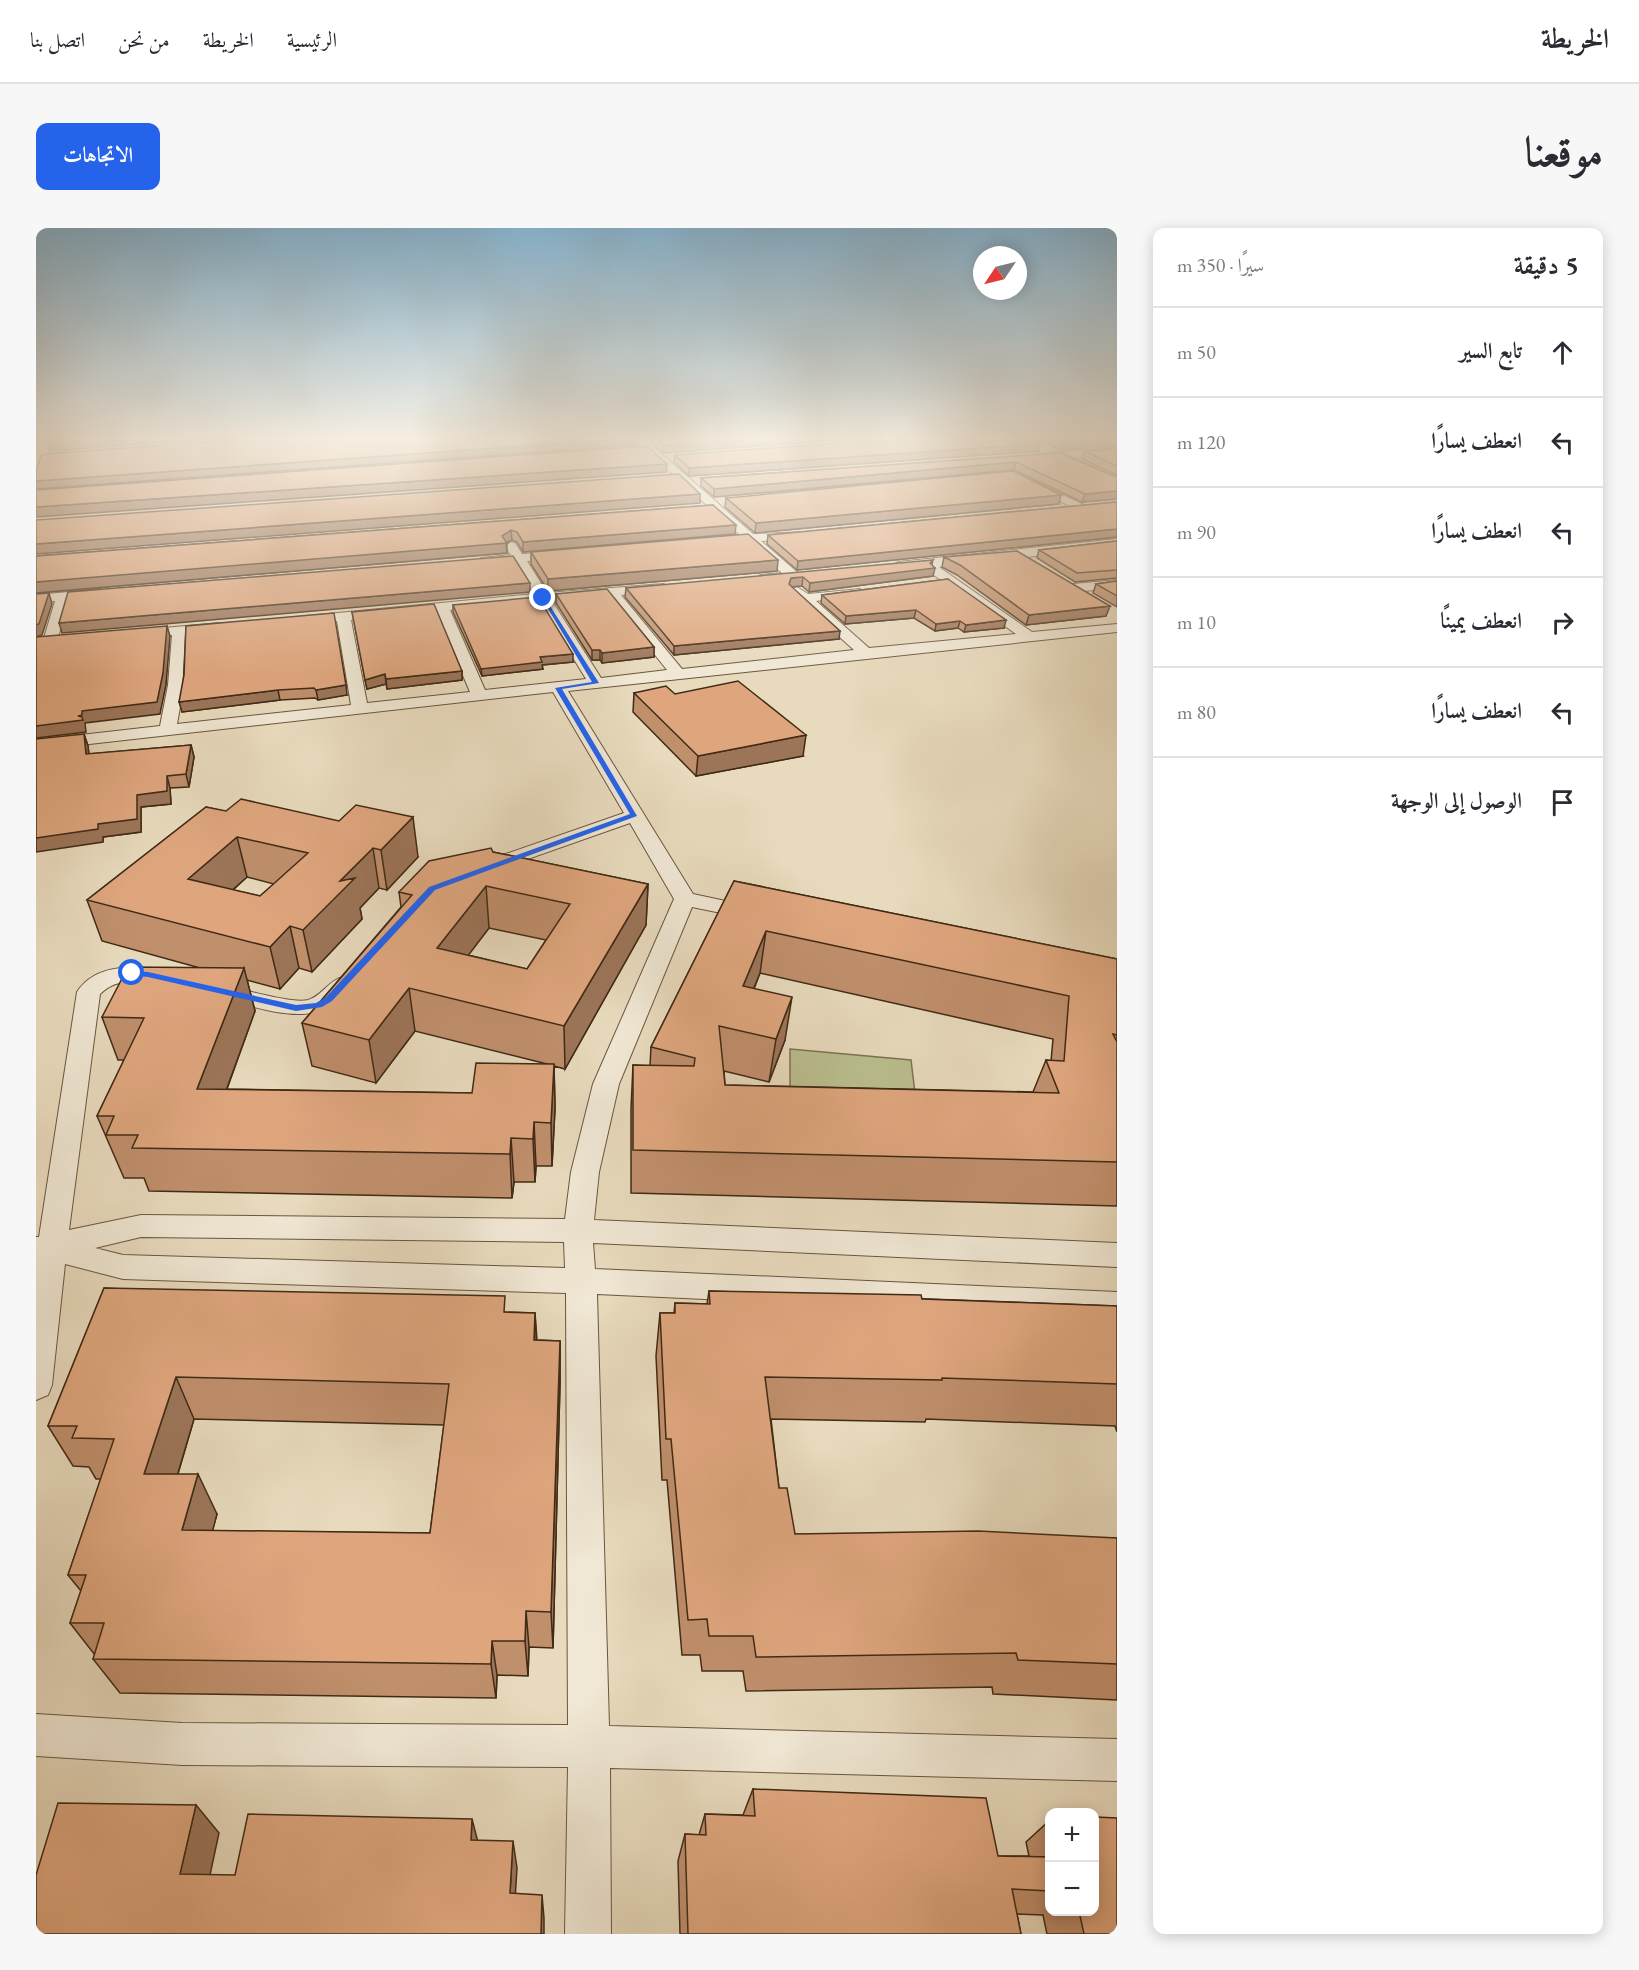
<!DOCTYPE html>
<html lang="ar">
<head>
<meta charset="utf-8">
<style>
	body { margin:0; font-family:"EB Garamond",Amiri,serif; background:#f7f7f7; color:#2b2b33; direction:rtl }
	.controls { position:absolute; right:18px; bottom:18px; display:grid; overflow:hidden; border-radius:12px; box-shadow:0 3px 15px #0003 }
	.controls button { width:54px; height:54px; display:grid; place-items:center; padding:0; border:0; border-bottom:2px solid #e1e1e2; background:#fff; color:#2b2b33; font:30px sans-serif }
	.compass { position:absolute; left:937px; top:18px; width:54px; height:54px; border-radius:50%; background:#fff; box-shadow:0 3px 15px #0003; rotate:235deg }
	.stop { position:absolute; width:18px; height:18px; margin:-14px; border:4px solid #2563eb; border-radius:50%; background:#fff }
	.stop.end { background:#2563eb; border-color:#fff; box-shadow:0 2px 6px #0008 }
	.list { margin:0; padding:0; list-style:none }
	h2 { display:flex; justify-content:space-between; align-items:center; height:78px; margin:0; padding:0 24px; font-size:26px }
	h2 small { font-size:20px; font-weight:400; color:#7c7c81 }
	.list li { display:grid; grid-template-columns:39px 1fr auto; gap:18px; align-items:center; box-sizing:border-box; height:90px; padding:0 24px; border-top:2px solid #e1e1e2 }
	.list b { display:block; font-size:22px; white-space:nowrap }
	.list em { font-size:20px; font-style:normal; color:#7c7c81 }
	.icon { flex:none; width:33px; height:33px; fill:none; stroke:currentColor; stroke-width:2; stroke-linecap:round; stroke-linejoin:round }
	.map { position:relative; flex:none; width:1081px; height:1706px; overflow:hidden; direction:ltr; border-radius:12px }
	header { display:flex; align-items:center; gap:36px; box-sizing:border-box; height:84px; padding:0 30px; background:#fff; border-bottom:2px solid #e1e1e2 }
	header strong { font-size:28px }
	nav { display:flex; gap:33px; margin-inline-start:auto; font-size:21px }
	.intro { display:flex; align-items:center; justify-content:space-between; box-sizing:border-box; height:144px; padding:0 36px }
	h1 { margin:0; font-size:42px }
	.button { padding:15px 27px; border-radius:12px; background:#2563eb; color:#fff; font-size:21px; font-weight:700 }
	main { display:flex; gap:36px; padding:0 36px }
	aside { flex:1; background:#fff; border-radius:12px; box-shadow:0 3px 15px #0003 }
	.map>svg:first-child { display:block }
	.green { fill:#babe8e; stroke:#7d7452; stroke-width:1.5 }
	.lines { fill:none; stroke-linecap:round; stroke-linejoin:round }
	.minor-casing { stroke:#6a563f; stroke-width:2 }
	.minor { fill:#f0e7d4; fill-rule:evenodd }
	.wall { fill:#c08f6c; stroke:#402a15; stroke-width:1.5; fill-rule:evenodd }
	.shaded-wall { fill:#9c7458; stroke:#402a15; stroke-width:1.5 }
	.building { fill:#dfa67e; stroke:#402a15; stroke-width:1.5; fill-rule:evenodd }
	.route { fill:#2563eb }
</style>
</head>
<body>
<header>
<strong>الخريطة</strong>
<nav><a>الرئيسية</a><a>الخريطة</a><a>من نحن</a><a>اتصل بنا</a></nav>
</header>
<div class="intro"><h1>موقعنا</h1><a class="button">الاتجاهات</a></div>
<main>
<aside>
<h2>5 دقيقة<small>سيرًا · 350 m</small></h2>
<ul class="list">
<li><svg class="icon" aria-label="ahead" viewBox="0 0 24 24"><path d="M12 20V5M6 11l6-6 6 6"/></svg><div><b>تابع السير</b></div><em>50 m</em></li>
<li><svg class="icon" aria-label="left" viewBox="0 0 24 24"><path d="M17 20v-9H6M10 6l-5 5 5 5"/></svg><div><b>انعطف يسارًا</b></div><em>120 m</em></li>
<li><svg class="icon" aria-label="left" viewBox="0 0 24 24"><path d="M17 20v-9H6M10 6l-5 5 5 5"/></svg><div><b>انعطف يسارًا</b></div><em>90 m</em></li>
<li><svg class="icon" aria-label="right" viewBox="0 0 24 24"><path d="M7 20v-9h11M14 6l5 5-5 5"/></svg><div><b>انعطف يمينًا</b></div><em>10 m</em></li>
<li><svg class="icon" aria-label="left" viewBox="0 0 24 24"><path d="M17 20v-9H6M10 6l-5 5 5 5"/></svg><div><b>انعطف يسارًا</b></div><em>80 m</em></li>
<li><svg class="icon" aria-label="arrive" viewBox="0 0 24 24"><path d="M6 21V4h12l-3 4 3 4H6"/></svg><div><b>الوصول إلى الوجهة</b></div></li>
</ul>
</aside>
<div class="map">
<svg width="1081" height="1706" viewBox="0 0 1081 1706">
	<rect width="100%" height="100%" fill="#e8dabd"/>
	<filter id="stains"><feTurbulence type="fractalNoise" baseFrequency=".00333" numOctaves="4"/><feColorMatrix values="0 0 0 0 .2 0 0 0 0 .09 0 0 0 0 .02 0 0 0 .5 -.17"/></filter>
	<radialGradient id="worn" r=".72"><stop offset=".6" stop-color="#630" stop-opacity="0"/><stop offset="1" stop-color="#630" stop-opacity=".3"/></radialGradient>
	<path class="green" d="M754,821l121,11 6,50 -127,-13z"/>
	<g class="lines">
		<g class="minor-casing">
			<path id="minor" d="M481,208h10l7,8 -8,2z
				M594,208h11l112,98 54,-2v6l-4,1 -42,2 37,32 2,3 -2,3 -38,2 -2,-3 2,-3 22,-2 -35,-31 -31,1v-6l24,-2z
				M699,208h11l52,38 -9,2z
				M1081,220v6l-83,6 -5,-3 5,-3z
				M995,252l55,26 2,2 -6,3 -4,-1 -51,-25v-4z
				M1081,311v8l-178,20 93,65 85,-8v8l-549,59 125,203 70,15 3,5 -3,5 -8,1 -63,-13 -73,177 -20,88 -5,48 523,23v24l-524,-24 2,26 522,23v26l-520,-24 12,432 508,13v42l-507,-13 1,166h-46l3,-167 -386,-2 -146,-9v-42l146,9 386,2 -2,-432 -443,-14 -58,-15 -13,121 -4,10 -12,5v-163h3l38,-245c19,-29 59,-27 88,-20l3,5 -3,5c-24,6 -42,-10 -65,12l-31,236 72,-15 424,4 6,-47 22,-88 81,-185 -44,-76 -139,49h-14l-3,-4 3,-4 147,-51 -71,-121 -517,58v-10l124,-14 8,-41 4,-50 -38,3 -7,-4 2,-3 91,-8 7,4 -7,4 -34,3 -2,51 -7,39 174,-19 -14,-84 -35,3 -5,-1 -2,-3 2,-3 237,-23 -19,-31 -34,3 -6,-4 6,-4 30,-3 -6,-9 6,-4 4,1 7,11 46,-3 2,3 -2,3 -4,1 -37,3 20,32 117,-9 2,3 -2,3 -5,1 -38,4 61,74 172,-19 -62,-56 -2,-3 2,-3 5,-1 11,7 52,-5 2,3 -2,3 -44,6 53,47 147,-14 -92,-66 -26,2 -6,-4 6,-4zM572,368l59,74 -66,8 -49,-77zM503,374l47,77 -101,11 -35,-80zM400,384l34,80 -103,11 -16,-83zM105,1009l423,5 1,26 -442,-13 -28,-7z
				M1081,352v8l-44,4 -7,-4 7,-4z
				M65,361l7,4 -2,3 -37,4 -12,41 -2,3h-10l-2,-3 12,-40 -19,2v-8z
				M307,749l8,2 4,5c-34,50 -88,25 -136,14l-8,-2 -4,-5 4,-5 8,-2c19,4 73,20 89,16 14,-4 21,-20 35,-23z"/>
		</g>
		<use href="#minor" class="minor"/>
	</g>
	<path class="wall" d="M609,208h244l-226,17z
		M995,208h86l-56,14z
		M1081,221v26l-35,-16 2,-8z
		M1003,223l-350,25 -15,-14 1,-7z
		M1025,225l53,23h3v23l-35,3 -68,-32 -300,27 -13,-11v-8z
		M690,270l333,6 -304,29 -30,-26z
		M1081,274v35l-320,33 -30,-26 1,-9z
		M677,277l22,29 -212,18 -6,-10 -5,-2 -5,3v10l-471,40v-37z
		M1081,313v37l-42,4 -38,-24 2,-8z
		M495,324l246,19 -229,20 -17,-27z
		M908,329l162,59 -80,9 -69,-50 -15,-8z
		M896,336l1,12 -124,16 -7,-6 -11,1 48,52 -165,16 -49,-58 1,-9z
		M912,351l56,49 -40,4 -6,-4 -23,3 -21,-13 -69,6 -24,-21 1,-8z
		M1081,353v26l-24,-14 3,-9z
		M520,366l98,53v10l-52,6 -2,-3h-8l-36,-57z
		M417,377l120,57 -31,3 1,4 -61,7 -29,-64z
		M316,384l110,59v9l-75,9 -1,-5 -19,5z
		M150,398l161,69 -29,5 -3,-2 -35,2 -98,12z
		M598,465l41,1 128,62 -107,20 -63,-64z
		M48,506l4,12 1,8 102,-9 3,12 -5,30 -19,1 1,16 -30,3v25l-38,5v5z
		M170,579l212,50 -31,33 -8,-2 -19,20 2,11 -50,53 -13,-4 -19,21 -33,-9 8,31 -28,78 245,4 75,-29 -132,-33 -39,52 -64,-17 -10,-43 99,-116 -2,-15 94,-40 155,32 -2,41 -81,144 -11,-3 1,42 -3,58h-16l-1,16h-21l-2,16 -363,-7 -5,-13h-20l-27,-62 27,-56h-6l-16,-43 98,-49 -98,-27 -15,-41zM211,649l27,7 -14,12 -27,-6zM453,700l57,12 -19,29 -59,-14z
		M698,653l383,78v247l-486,-13v-84l2,-44 17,1 1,-19zM724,745l293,66 -2,22 -5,-1 -13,32 -308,-7 -1,-14 45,11 16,-42 -31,-51z
		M68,1060l402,24 29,1 2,27 23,1v42l-7,265 -24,-1 -1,29 -31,-1 -1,23 -376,-5 -27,-34 2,-4 -25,-32 11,-32 -13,-16 33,-96h-5l-7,-12 -16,-1 -25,-40zM158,1191l250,6 -14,108 -218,-2 5,-17 -39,-40z
		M673,1063l408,15v126l-2,-6 -189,-7 -1,3 -154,-3 8,69 16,46 322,4v162l-124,-6 -1,-7 -246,4 -3,-20h-41l-2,-16h-18l-15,-175h-5l-6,-124 4,-43h14l1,-10 32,1z
		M717,1561l245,67h31l-3,-14 24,-22v91h45l22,23h-70l-4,-19 -26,-1 4,20h-341l-2,-73 7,-27 14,1 6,-21 38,1z"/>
	<path class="shaded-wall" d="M112,208h96l-194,15 -2,-7z
		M757,208h96l-226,17v-8z
		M600,210v7l-600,44v-8z
		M1081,211v7l-56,4 2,-7z
		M1004,216l-1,7 -350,25v-8z
		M980,234l-2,8 -300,27v-8z
		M631,236l-1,8 -630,45v-10z
		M1081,263v8l-35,3 3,-8z
		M664,266v9l-664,51v-10z
		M1025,267l-2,9 -304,29 1,-10z
		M700,297l-1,9 -212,18v-10z
		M1081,301v8l-320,33 1,-9z
		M475,302l1,10 -6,3 1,10 -471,40v-11l466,-46z
		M742,332l-1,11 -229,20v-12z
		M897,332l-2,8h4l-2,8 -124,16 1,-9 120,-20z
		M767,349l-1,9 -12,1 -1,-3 2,-6z
		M494,355v9l-468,41 -3,-10z
		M13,365l3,11 -10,31 -6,2v-12z
		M1074,378l-4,10 -80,9 3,-10z
		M880,382l-2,8 -69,6 1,-8z
		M970,392l-2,8 -40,4 2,-7z
		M924,393l-2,7 -23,3 1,-7z
		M131,398l3,10 -4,49 -6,29 -75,9 1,9 -50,6v-12l42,-10 4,-5z
		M804,403l-1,8 -165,16v-9z
		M618,419v10l-52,6v-10z
		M556,422h8v10h-8z
		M537,426v8l-31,3 1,4 -61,7 -1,-7 59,-12z
		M426,443v9l-75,9 -1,-10z
		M349,446l1,10 -19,5 -2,-9z
		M310,457l1,10 -29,5 -2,-10z
		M242,462l2,10 -98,12 -3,-10z
		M48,506l4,12 2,21 -4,-13z
		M770,507l-3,21 -107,20 2,-20z
		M155,517l3,12 -5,30 -3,-13z
		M131,548l3,12 1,16 -30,3v25l-38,5v5l-67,10v-14l62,-14 39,-29z
		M377,589l5,40 -31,33 -6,-40z
		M201,609l10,40 -48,43 -11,-41z
		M337,620l6,40 -19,20 2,11 -50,53 -9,-42 37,-49z
		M612,656l-2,41 -81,144 -1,-43z
		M450,658l3,42 -47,62 -5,-42z
		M254,698l9,42 -19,21 -10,-42z
		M730,703l-6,42 -23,56 6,-43z
		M208,740l11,43 -44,121 -14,-43z
		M373,760l6,43 -39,52 -7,-43z
		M756,769l-7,43 -16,42 7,-43z
		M518,836l1,44 -3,58 -1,-43z
		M498,894l2,44 -1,16 -2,-43z
		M475,910l3,44 -2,16 -2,-44z
		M499,1085l2,42 -3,-15z
		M524,1113v42l-7,265 -2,-36z
		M140,1149l18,42 -28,94 -22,-39z
		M162,1246l19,40 -14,54 -21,-38z
		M490,1383l3,36 -1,29 -3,-35z
		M456,1413l5,34 -1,23 -5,-34z
		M160,1577l23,28 -14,65 -25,-24z
		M436,1591l7,27 -8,-6z
		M477,1613l4,27 -3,49 -4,-24z
		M506,1667l2,23v16h-3z"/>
	<path class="building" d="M16,208h96l-100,8z
		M253,208h231l4,4 12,-3v-1h98l2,2 -600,43v-10l5,-15 3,-2z
		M617,208h140l-130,9z
		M902,208h87l15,8 -351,24 -14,-13z
		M1013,208h68v3l-54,4z
		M611,218l20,18 -631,43v-17z
		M1081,221v17l-33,-15z
		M1025,225l53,23h3v15l-32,3 -69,-32 -302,27 -13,-11z
		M977,243l48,24 -305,28 -30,-25z
		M643,246l21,20 -664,50v-24z
		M1081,274v27l-319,32 -30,-26z
		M677,277l23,20 -213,17 -6,-10 -6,-2 -9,6 5,7 -471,39v-26z
		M712,306l30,26 -230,19 -17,-27z
		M1081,313v29l-40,3 -38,-23z
		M981,323l93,55 -81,9 -69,-50 -16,-8z
		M477,328l17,27 -471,40 9,-31z
		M897,332l-3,3 5,5 -125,15 -7,-6 -12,1 -2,6 3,3 48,44 -166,15 -48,-58z
		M912,351l58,41 -40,5 -6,-4 -24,3 -20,-14 -70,6 -24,-21z
		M1081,353v15l-21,-12z
		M571,361l47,58 -52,6 -2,-3h-8l-36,-56z
		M13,365l-10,31 -3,1v-31z
		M502,369l35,57 -33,3 2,5 -61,7 -28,-64z
		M398,376l28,67 -76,8 -1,-5 -20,6 -13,-68z
		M298,385l12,72 -30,5 -2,-2 -36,2 -99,12 5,-27 2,-49z
		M131,398l-4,47 -6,29 -75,9v4l-4,1 4,1 1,3 -47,6v-89z
		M702,453l68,54 -108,21 -64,-63 32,-7 9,8z
		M48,506l2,20 105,-9 -5,29 -19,2v15l-30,4v24l-39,5v5l-62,9v-99z
		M205,571l98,22 17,-16 57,12 -32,33 -8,-2 -33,33 15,-3 -52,52 -13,-4 -20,21 -183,-47 119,-93 20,4zM201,609l71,16 -48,43 -72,-17z
		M455,620l2,4 155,32 -84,142 -155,-38 -40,52 -67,-17 110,-128 -13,-3 30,-31zM450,658l84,18 -43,65 -90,-21z
		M698,653l383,78v76l-4,-1 4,8v120l-484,-12v-85l61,1 1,-8 -44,-11zM730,703l303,65 -5,65 -18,-1 13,33 -334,-8 -6,-59 57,13 16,-42 -49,-11z
		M92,739l116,1 -47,121 275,4 4,-30 78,1 -3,59 -17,-1 -1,17 -22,-1 -1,16 -378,-6 6,-13h-32l8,-19h-17l47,-98 -42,-1z
		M68,1060l401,8 -1,16 31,1 -1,27 26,1 -9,271 -25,-1 -1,30h-33l-1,23 -398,-5 11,-36h-34l16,-48h-18l46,-136 -42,-1 5,-12h-29zM140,1149l273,7 -19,149 -248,-3 16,-56h-54z
		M673,1063l212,4 1,4 195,7v78l-175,-6v2l-177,-3 14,111h8l8,46 183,-3 139,7v126l-99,-4 -2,-7 -260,4 -3,-21h-44l-2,-17 -19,1 -17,-181h-5l-6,-126h15v-10l35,1z
		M717,1561l233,9 12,58 52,1v34l-38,-2 9,45h-333l-3,-100 21,1 -1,-21 50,2z
		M22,1575l138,2 -16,69 55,1 13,-61 224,5 -1,21 42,1 -3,52 32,2 -1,39h-505v-59z
		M1059,1589l22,1v116h-33l-5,-23h16z"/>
	<linearGradient id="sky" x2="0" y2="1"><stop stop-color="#87b6d4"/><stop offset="0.47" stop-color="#f5eee1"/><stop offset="1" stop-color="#f5eee1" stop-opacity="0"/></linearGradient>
	<rect width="1081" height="447" fill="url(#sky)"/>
	<path class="route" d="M505,369l4,1 54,85 -37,6 75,127 -202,74 -103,111 -10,6 -26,4 -148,-34 -19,-2 -2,-2 5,-2 16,1 148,33 20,-2 10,-6 103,-110 201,-73 -75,-126 37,-6z"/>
	<rect width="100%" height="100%" filter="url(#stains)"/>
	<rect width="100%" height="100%" fill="url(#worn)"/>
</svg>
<div class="controls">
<button>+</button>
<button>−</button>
</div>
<svg class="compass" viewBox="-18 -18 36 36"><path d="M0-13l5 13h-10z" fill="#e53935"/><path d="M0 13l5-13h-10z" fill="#7c7c81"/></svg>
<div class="stop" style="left:96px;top:745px"></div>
<div class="stop end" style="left:507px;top:370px"></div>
</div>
</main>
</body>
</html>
